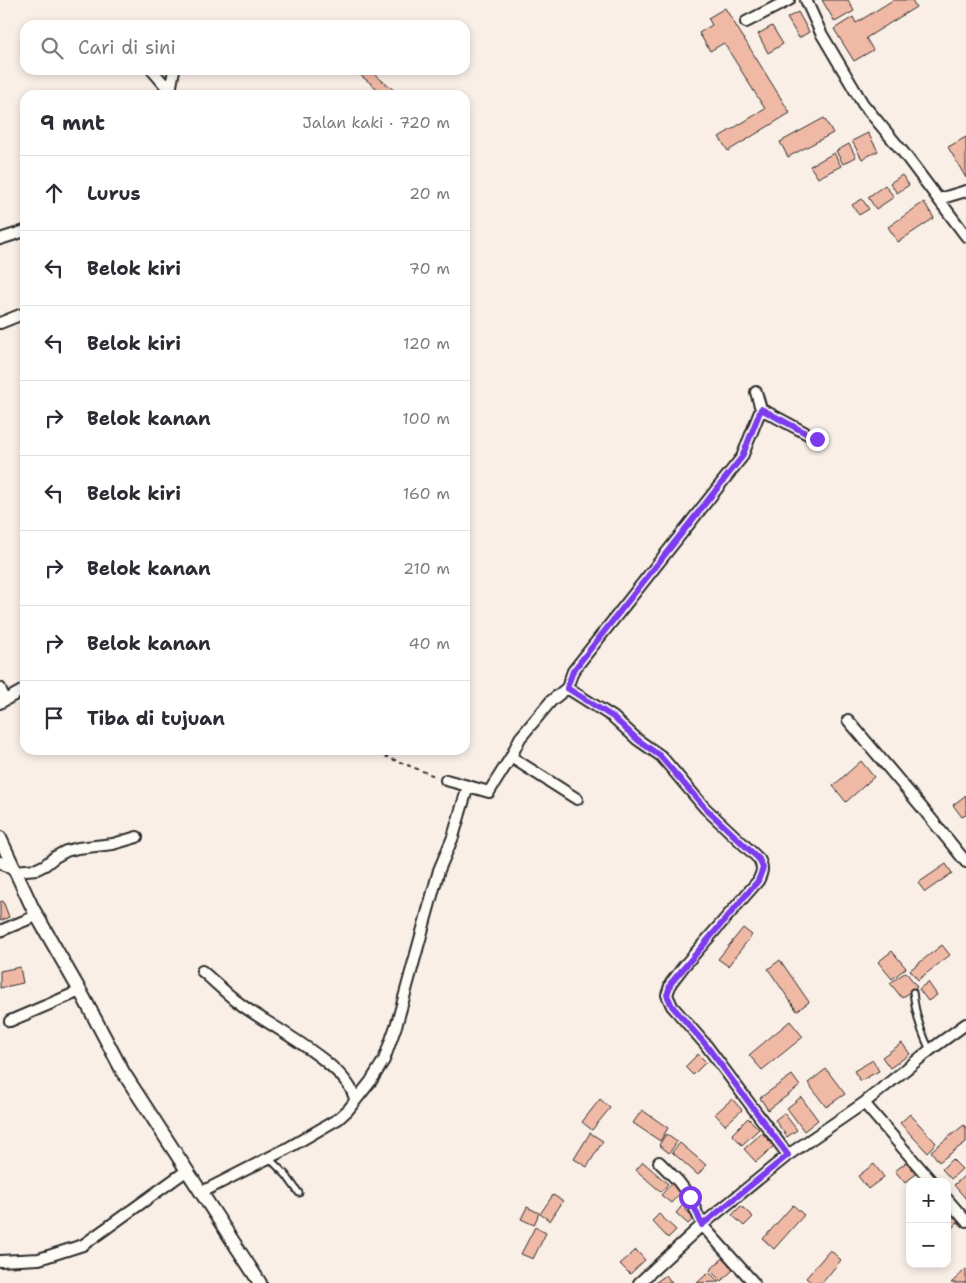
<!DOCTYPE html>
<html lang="id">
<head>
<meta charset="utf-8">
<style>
	body { margin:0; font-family:"Shantell Sans",sans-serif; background:#f2f2f3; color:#2b2b33 }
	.controls { position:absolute; right:15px; bottom:15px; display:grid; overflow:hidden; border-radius:10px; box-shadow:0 2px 8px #0003 }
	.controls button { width:45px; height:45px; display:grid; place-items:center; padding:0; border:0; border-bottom:1px solid #e1e1e2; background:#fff; color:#2b2b33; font:25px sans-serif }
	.stop { position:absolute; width:15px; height:15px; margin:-11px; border:4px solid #7c3aed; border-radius:50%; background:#fff }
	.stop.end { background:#7c3aed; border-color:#fff; box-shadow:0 1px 5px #0008 }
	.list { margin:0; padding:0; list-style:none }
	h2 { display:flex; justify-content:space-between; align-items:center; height:65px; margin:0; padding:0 20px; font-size:21px }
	h2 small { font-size:16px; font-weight:400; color:#7c7c81 }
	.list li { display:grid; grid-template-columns:32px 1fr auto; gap:15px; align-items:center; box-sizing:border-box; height:75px; padding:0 20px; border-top:1px solid #e1e1e2 }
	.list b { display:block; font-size:19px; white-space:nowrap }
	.list em { font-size:16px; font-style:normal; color:#7c7c81 }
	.icon { flex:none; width:28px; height:28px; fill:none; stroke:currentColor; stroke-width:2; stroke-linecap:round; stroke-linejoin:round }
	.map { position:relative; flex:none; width:966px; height:1283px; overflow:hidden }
	.search { position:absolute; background:#fff; box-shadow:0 2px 8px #0003; left:20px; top:20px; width:450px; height:55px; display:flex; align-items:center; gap:12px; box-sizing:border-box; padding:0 18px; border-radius:15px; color:#7c7c81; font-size:19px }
	.panel { position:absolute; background:#fff; box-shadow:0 2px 8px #0003; left:20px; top:90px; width:450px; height:665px; border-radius:15px }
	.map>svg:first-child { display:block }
	.building { fill:#f0b9a5; stroke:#2b2b2b }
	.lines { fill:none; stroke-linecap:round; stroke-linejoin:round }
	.service-casing { stroke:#2b2b2b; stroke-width:9 }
	.minor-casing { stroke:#2b2b2b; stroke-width:14 }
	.tertiary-casing { stroke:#2b2b2b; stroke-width:16 }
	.path { stroke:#2b2b2b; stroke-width:2; stroke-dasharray:4 4; stroke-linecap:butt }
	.service { stroke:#fdfcf7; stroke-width:5 }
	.minor { stroke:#fdfcf7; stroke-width:10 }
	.tertiary { stroke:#fdfcf7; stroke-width:12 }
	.route { stroke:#7c3aed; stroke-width:6 }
</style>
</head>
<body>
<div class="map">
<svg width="966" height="1283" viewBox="0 0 966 1283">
	<rect width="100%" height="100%" fill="#faefe7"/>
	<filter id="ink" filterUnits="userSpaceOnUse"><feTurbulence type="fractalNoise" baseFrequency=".02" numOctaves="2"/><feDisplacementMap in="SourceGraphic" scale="10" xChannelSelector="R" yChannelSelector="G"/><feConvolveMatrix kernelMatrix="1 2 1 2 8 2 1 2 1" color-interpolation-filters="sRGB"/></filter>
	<g filter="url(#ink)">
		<path class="building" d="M822,0h26l6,11 -19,11z
			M893,0h19l4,7 -50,31 7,12 -19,11 -20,-32 19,-12 3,6z
			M725,8l65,105 -62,38 -9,-14 46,-28 -41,-66 -14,8 -11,-18 13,-8 -4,-7z
			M798,12l11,20 -10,6 -12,-20z
			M772,26l11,18 -15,9 -10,-19z
			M363,70h6l31,25h-15l-26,-21z
			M824,118l9,15 -45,24 -8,-15z
			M868,133l10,18 -16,8 -10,-18z
			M966,137v41l-18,-31z
			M849,144l7,13 -13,7 -7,-13z
			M834,153l7,13 -23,12 -8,-12z
			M902,175l7,10 -12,8 -7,-10z
			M885,185l9,12 -18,12 -8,-12z
			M862,199l7,10 -10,6 -7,-10z
			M924,202l10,16 -36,24 -10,-15z
			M861,761l13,16 -28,25 -13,-16z
			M966,795v20l-4,2 -9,-12z
			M946,864l6,9 -27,19 -7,-9z
			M3,901l6,16 -9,4v-19z
			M743,928l9,7 -24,31 -10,-7z
			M942,945l8,10 -32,25 -8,-10z
			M892,951l14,17 -14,11 -14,-17z
			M780,960l29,42 -12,9 -29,-42z
			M20,967l3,16 -23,5v-17z
			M906,972l11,15 -15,11 -12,-15z
			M928,982l9,13 -9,6 -9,-12z
			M790,1021l13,16 -41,33 -13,-15z
			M902,1043l8,11 -20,14 -8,-11z
			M698,1054l8,8 -13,13 -8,-8z
			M873,1060l6,11 -19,10 -6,-10z
			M826,1069l19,25 -19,13 -18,-24z
			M792,1075l8,11 -32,24 -8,-12z
			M801,1097l17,23 -14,11 -17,-23z
			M600,1099l10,9 -18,22 -10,-8z
			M732,1099l10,11 -17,15 -10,-11z
			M642,1110l26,18 -8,13 -27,-18z
			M784,1113l13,17 -10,7 -12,-17z
			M910,1114l26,29 -9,9 -27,-29z
			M748,1118l11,11 -17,16 -10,-11z
			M964,1125l2,3v14l-27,20 -8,-11z
			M590,1133l13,8 -16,26 -13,-8z
			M762,1133l12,13 -18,16 -12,-13z
			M666,1134l11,8 -8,11 -10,-8z
			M680,1143l26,22 -8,10 -26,-23z
			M952,1159l10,10 -11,10 -9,-10z
			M908,1161l9,12 -12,10 -10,-12z
			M643,1162l25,22 -7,8 -25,-22z
			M874,1164l10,13 -16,12 -10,-13z
			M964,1176l2,2v21l-12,-14z
			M674,1181l9,9 -12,13 -10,-8z
			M553,1195l10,6 -13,20 -10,-7z
			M947,1201l16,16 -11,11 -5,-5z
			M793,1205l11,10 -30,34 -11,-10z
			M682,1206l12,12 -6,6 -12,-11z
			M741,1206l12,11 -9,9 -12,-11z
			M527,1207l12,6 -5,12 -13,-6z
			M659,1214l17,16 -8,8 -16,-17z
			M535,1227l11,6 -13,26 -12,-5z
			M636,1250l9,10 -15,14 -10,-10z
			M830,1250l11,10 -19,23h-10l-6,-5z
			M723,1258l10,12 -12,11 -11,-11z
			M966,1269v14h-15z
			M709,1272l10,10 -22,1z
			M666,1275l6,8h-17z"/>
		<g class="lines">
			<g class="service-casing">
				<path id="service" d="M913,992c2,20 8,40 17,58
					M269,1158l17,17 13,18"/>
			</g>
			<g class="minor-casing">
				<path id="minor" d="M806,0l15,33 42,71 40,48 63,84
					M746,22l43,-22
					M152,70l18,21
					M171,94l-1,-3 4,-21
					M939,199l27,-8
					M0,239l25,-8
					M0,323l25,-10
					M761,409l56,30
					M0,688l5,12
					M567,688l46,29 25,23 23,16 44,52 54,51c5,9 3,14 -1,22l-74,85 -13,17 -4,12 5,11 34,39 82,110
					M0,703l25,-14
					M848,720l71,84 47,58
					M511,757l66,42
					M446,780l22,6
					M0,862l15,9 22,-2 8,-4 10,-8 11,-6 12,-3 35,-4 24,-7
					M0,931l36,-15
					M202,971c14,12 27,25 41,35 27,20 109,61 112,95
					M10,1021l70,-30
					M864,1103l68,79
					M659,1162l19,19 12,16 12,28 52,58
					M202,1192l86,-44 50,-29 10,-9 23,-29 13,-21 13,-37 42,-153 14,-33 15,-51 21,6 22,-35 9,-19 31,-37 16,-13 6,-17 169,-214 19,-48 -5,-17
					M947,1199l19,22
					M0,1261l39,-2 44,-14 103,-74
					M639,1283l63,-58 86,-70 76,-52 66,-53 36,-26"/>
			</g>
			<g class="tertiary-casing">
				<path id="tertiary" d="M0,838l33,71 51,89 39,74 137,211"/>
			</g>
			<path class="path" d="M370,750l67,27"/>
			<use href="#service" class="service"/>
			<use href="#minor" class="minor"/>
			<use href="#tertiary" class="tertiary"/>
		</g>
	</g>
	<g class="lines" filter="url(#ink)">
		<path class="route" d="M690,1197l12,28 86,-70 -82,-110 -34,-39 -5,-11 4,-12 87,-102 5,-13 -4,-9 -54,-51 -45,-52 -22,-16 -25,-23 -46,-29 6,-17 169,-214 19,-48 56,30"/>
	</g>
</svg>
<div class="controls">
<button>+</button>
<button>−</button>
</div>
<div class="stop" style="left:690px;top:1197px"></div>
<div class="stop end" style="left:817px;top:439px"></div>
<div class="search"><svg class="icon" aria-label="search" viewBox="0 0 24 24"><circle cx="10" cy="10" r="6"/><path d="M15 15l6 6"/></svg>Cari di sini</div>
<section class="panel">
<h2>9 mnt<small>Jalan kaki · 720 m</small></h2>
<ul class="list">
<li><svg class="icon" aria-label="ahead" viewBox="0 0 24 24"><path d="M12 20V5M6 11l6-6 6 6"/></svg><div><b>Lurus</b></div><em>20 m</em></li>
<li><svg class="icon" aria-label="left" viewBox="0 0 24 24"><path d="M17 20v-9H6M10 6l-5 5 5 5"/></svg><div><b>Belok kiri</b></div><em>70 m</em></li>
<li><svg class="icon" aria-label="left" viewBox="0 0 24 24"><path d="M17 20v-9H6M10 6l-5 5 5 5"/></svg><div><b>Belok kiri</b></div><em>120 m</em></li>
<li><svg class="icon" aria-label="right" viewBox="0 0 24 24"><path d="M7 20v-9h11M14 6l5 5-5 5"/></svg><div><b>Belok kanan</b></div><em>100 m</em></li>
<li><svg class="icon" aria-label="left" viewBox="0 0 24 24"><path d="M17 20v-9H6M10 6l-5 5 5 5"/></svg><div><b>Belok kiri</b></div><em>160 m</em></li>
<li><svg class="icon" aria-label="right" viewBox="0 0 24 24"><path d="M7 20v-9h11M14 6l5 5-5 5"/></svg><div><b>Belok kanan</b></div><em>210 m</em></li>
<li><svg class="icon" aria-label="right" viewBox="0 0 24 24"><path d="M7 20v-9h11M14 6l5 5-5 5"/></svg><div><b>Belok kanan</b></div><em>40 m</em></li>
<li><svg class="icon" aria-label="arrive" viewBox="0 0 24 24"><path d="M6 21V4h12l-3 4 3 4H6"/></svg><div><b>Tiba di tujuan</b></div></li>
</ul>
</section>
</div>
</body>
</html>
